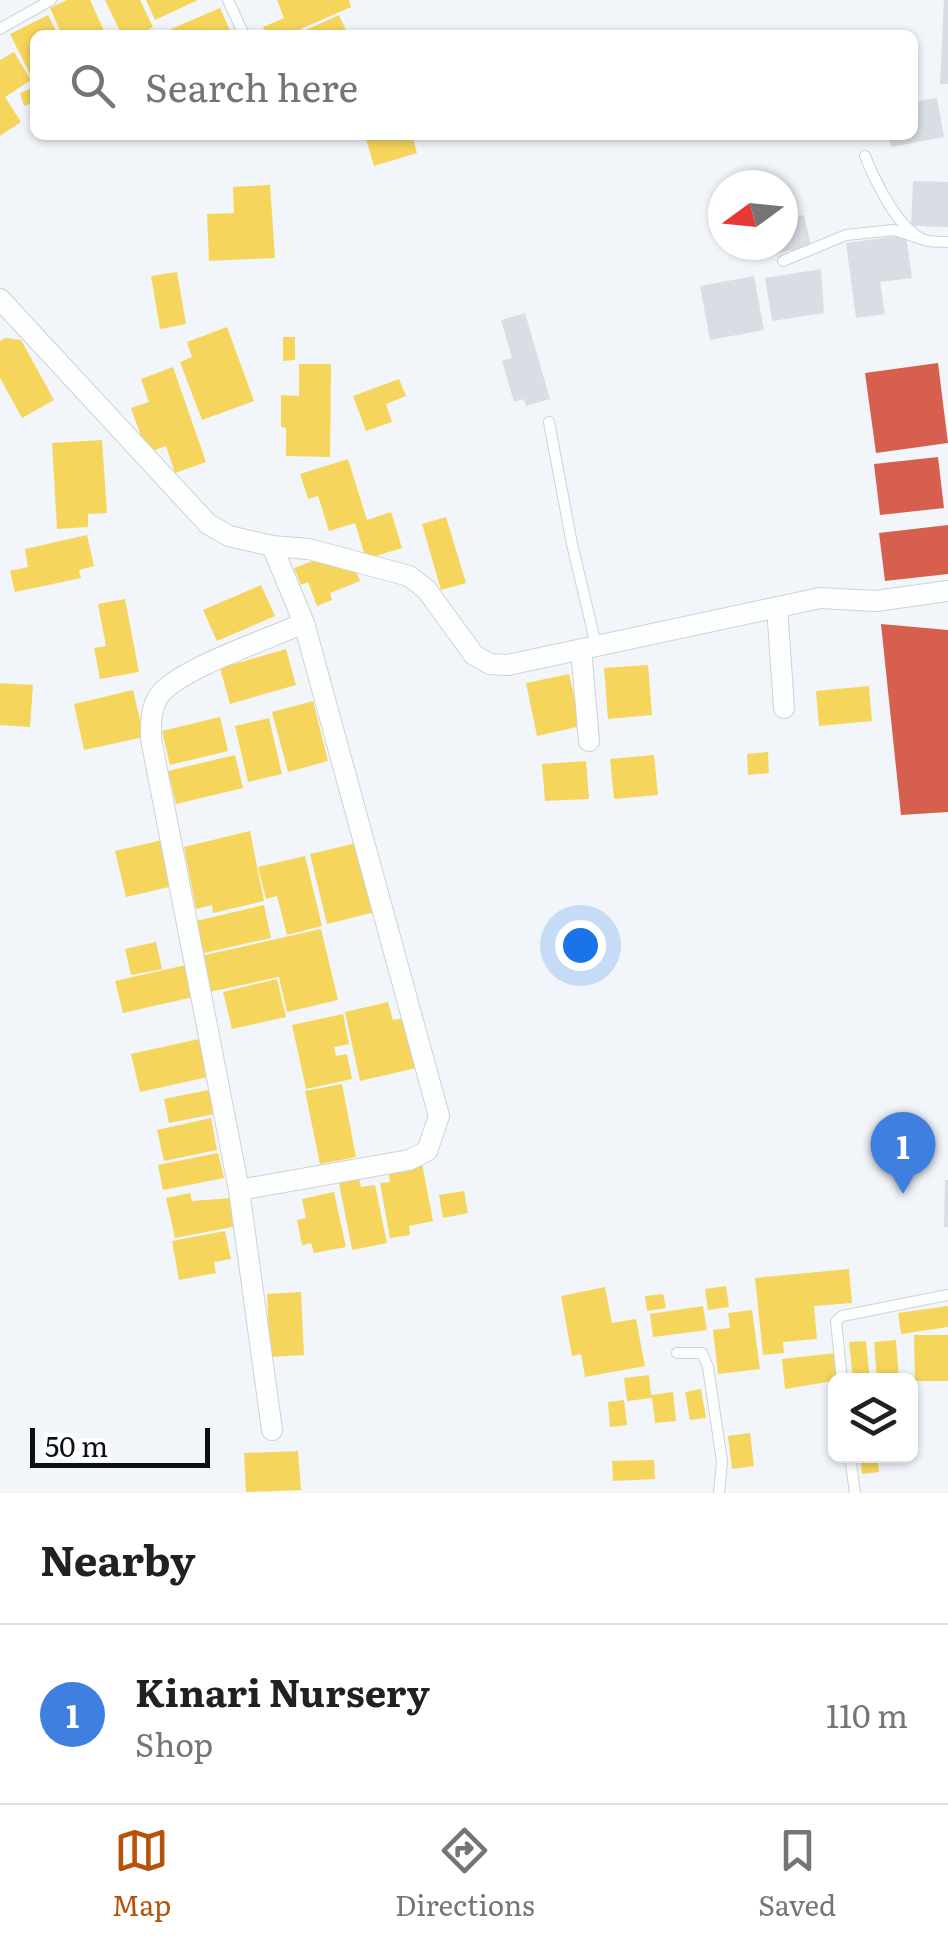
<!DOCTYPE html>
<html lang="en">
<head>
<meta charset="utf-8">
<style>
	body { margin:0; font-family:Literata,serif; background:#f6f6f6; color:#202124 }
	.controls { position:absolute; right:30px; bottom:30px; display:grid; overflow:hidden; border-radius:15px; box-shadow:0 2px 8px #0004 }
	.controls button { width:90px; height:90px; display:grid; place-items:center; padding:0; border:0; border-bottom:2px solid #e0e0e0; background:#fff; color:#202124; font:50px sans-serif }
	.compass { position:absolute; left:708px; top:170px; width:90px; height:90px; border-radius:50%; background:#fff; box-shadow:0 2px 8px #0004; rotate:255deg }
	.scale { position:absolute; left:30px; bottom:25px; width:180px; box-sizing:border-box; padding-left:10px; border:5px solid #0b1017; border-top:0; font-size:28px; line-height:35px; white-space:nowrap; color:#0b1017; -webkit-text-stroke:8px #fff; paint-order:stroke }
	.you { position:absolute; left:580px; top:945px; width:35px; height:35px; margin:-25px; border:8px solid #fff; border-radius:50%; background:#1a73e8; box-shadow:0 0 0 15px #1a73e833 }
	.badge { display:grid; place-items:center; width:65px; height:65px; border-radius:50%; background:#b45309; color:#fff; font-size:32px; font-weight:700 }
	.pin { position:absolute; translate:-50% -82px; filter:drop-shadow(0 2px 5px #0008) }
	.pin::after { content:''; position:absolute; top:52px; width:35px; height:30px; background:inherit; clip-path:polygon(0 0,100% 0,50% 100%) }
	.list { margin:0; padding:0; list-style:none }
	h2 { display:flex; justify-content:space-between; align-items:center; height:130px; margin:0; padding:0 40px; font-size:42px }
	h2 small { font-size:32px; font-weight:400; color:#757577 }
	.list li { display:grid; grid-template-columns:65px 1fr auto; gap:30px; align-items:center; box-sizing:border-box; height:180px; padding:0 40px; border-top:2px solid #e0e0e0 }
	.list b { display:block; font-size:38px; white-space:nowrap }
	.list p { margin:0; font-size:32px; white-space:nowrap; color:#757577 }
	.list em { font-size:32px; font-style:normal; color:#757577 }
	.icon { flex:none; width:55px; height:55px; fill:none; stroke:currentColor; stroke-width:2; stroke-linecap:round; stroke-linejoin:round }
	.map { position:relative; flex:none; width:948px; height:1493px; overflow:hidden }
	.search { position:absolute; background:#fff; box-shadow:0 2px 8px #0004; left:30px; right:30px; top:30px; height:110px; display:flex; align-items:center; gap:25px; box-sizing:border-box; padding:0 35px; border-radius:15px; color:#757577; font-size:38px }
	.sheet { height:310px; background:#fff }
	nav { display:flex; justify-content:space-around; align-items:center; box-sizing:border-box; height:140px; border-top:2px solid #e0e0e0; background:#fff; font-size:28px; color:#757577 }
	nav a { display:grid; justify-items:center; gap:5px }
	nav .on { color:#b45309 }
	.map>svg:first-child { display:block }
	.homes { fill:#f6d55c }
	.shops { fill:#d6604d }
	.building { fill:#d9dee4 }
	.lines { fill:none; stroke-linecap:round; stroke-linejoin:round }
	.service-casing { stroke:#cdd2d7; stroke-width:12 }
	.minor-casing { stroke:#cdd2d7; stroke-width:22 }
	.service { stroke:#fdfefe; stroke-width:10 }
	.minor { stroke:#fdfefe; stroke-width:20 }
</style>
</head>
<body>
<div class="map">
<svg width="948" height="1493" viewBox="0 0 948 1493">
	<rect width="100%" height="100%" fill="#f2f6fa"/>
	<path class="homes" d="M67,0h23l16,35h-44l-12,-27z
		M105,0h35l13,27 -16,8h-15z
		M146,0h52l-43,20z
		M277,0h72l2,7 -64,28h-20l-4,-8 21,-9z
		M220,8l12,27h-58l-3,-6z
		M48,15l10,20h-23v49l-25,-50z
		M339,15l9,20h-53z
		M14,52l17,28 -26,17 16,25 -21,14v-76z
		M35,87v15l-11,4 -4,-13z
		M412,135l5,18 -43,13 -9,-30z
		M270,185l5,73 -66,3 -2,-47 27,-1 -1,-26z
		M177,272l9,52 -26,5 -9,-53z
		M227,327l27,74 -52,19 -22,-58 12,-5 -5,-15z
		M283,337h12v23l-12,1z
		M6,338l15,2 33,60 -32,18 -22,-40v-37z
		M299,364h32l-1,93 -44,-1v-28l-5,-1v-32l18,1z
		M173,367l33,95 -31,11 -9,-27 -19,7 -16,-45 18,-6 -8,-23z
		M399,379l7,17 -20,8 6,18 -26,9 -13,-35z
		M102,440l5,73 -19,1v13l-31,2 -5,-86z
		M348,459l19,61 24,-8 11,36 -36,11 -11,-36 -26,8 -11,-35 -10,3 -8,-25z
		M446,517l20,66 -25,7 -19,-66z
		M87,535l7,31 -15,4 2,8 -66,14 -5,-21 18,-4 -3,-18z
		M318,559l35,5 7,17 -30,12 2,7 -15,6 -9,-24 -7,3 -7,-17z
		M261,585l14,31 -58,25 -14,-31z
		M125,599l14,73 -39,7 -6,-31 12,-2 -8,-42z
		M286,649l10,36 -66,19 -10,-36z
		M648,665l4,50 -44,4 -4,-51z
		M569,674l12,52 -44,10 -11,-53z
		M0,683l33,2 -3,42 -30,-2z
		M869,686l3,35 -53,5 -3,-35z
		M133,690l11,47 -60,13 -10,-46z
		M313,701l15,60 -40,11 -16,-60z
		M220,717l8,34 -58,14 -8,-34z
		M269,718l13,56 -34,8 -13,-56z
		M768,752l1,21 -21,2 -1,-21z
		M235,755l8,33 -67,16 -8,-33z
		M654,755l4,40 -44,4 -4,-40z
		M586,761l3,38 -44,2 -3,-37z
		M250,831l14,70 -51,12 -1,-8 -16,4 -12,-62z
		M163,840l10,46 -47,11 -11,-46z
		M357,843l18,69 -48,12 -17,-70z
		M305,856l17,70 -35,9 -10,-39 -11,3 -8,-32z
		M264,905l7,33 -67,15 -8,-32z
		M321,929l17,71 -51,12 -8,-35 -70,15 -8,-36z
		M156,942l6,27 -31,6 -6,-26z
		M186,965l7,32 -70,16 -8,-32z
		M277,979l9,38 -54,12 -9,-37z
		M388,1002l5,18 11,-2 12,50 -56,13 -15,-69z
		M343,1014l6,30 -15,3 2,9 11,-2 5,25 -46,10 -14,-64z
		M199,1039l9,38 -68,15 -9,-38z
		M342,1084l14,73 -36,7 -15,-73z
		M209,1090l5,24 -45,9 -5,-24z
		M211,1118l6,32 -53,11 -7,-31z
		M218,1153l6,25 -61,12 -5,-25z
		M422,1163l11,58 -24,5 1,9 -20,3 -10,-55 10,-1 -2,-13z
		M358,1174l3,13 14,-2 12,58 -35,7 -14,-72z
		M464,1191l4,22 -25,5 -4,-23z
		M334,1192l12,55 -32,6 -3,-10 -9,2 -5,-25 9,-2 -4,-19z
		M190,1193l2,8 40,-3 5,28 -62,12 -9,-40z
		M225,1231l6,28 -17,3 2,11 -37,7 -7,-39z
		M849,1269l3,34 -38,3 3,33 -34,3 1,11 -21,2 -8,-77z
		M726,1286l3,21 -21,3 -3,-21z
		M605,1287l7,36 24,-4 9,47 -60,11 -4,-23 -9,2 -11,-60z
		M301,1292l3,63 -34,2 -3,-63z
		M663,1294l3,14 -19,3 -2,-15z
		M703,1306l4,24 -54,7 -3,-23z
		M948,1306v21l-47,7 -3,-21z
		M752,1310l8,59 -42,5 -5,-44 17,-2 -2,-15z
		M914,1335h34v46h-33z
		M896,1340l3,40h-22l-3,-38z
		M866,1341l4,39h-17l-4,-38z
		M836,1353l3,27 -54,9 -3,-30z
		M649,1375l2,20 22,-3 3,29 -21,2 -3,-25 -25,3 -3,-23z
		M701,1389l5,29 -16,2 -5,-28z
		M624,1400l3,25 -17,2 -2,-25z
		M750,1433l4,33 -22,3 -4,-33z
		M298,1451l3,39 -55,2 -2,-39z
		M860,1456h17l2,16 -17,2z
		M654,1460l1,19 -42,2 -1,-20z"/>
	<path class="shops" d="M938,363l10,80 -72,10 -11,-80z
		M938,457l6,51 -64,7 -6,-51z
		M948,525v49l-63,7 -6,-48z
		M881,624l67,6v182l-47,3z"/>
	<path class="building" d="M944,0h4v84h-8z
		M937,98l7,39 -53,10 -3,-12h25v-33z
		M751,170l4,15h-21l-3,-9z
		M913,181l35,1v45l-37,-1z
		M804,215l7,31 -63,14 -3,-15h38v-26z
		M906,235l6,43 -32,4 5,32 -29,4 -10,-75z
		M821,269l3,44 -52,8 -7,-43z
		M754,276l10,54 -54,10 -10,-54z
		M525,313l25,86 -24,7 -2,-7 -10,3 -12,-41 10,-3 -11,-38z
		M945,1180h3v47h-4z"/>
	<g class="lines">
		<g class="service-casing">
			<path id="service" d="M228,0l16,35
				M0,29l51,-29
				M865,156c10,25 33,73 59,84 7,2 17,2 24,2
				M783,261l63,-26 48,-5 31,10
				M549,422l23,122 24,101
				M677,1353h25l6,14 14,94 -3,32
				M842,1380l-6,-59 6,-5 106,-21
				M850,1456l5,37"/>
		</g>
		<g class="minor-casing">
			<path id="minor" d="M0,299l208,225 21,12 43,10 37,3 100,27 17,13 48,66 16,9 18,1 312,-67 56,3 72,-10
				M777,607l7,101
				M581,649l8,92
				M239,1190l170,-30 18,-9 12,-35 -135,-493 -32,-77
				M272,1430l-33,-240 -88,-451c0,-16 -1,-32 10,-46 23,-26 108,-54 143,-70"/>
		</g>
		<use href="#service" class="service"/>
		<use href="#minor" class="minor"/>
	</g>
</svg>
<div class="controls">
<button><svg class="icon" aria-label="layers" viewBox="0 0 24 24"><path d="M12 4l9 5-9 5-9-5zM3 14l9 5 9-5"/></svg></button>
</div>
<svg class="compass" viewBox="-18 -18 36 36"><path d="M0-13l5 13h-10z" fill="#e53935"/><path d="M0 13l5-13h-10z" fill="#757577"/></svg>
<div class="scale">50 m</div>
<div class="you"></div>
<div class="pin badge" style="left:903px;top:1194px;background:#3f7fe0">1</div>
<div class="search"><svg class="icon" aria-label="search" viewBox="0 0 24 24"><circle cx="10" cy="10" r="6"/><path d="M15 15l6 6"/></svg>Search here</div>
</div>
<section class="sheet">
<h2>Nearby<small></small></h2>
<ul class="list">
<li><span class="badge" style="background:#3f7fe0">1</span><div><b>Kinari Nursery</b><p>Shop</p></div><em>110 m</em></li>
</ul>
</section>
<nav>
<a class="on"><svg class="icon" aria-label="map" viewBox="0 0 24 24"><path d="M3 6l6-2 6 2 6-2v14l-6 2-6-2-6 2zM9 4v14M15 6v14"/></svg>Map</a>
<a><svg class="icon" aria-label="directions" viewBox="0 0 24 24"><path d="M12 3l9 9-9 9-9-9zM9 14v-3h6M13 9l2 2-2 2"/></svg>Directions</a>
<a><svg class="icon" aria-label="saved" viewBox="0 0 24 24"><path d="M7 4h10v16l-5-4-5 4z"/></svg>Saved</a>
</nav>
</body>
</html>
